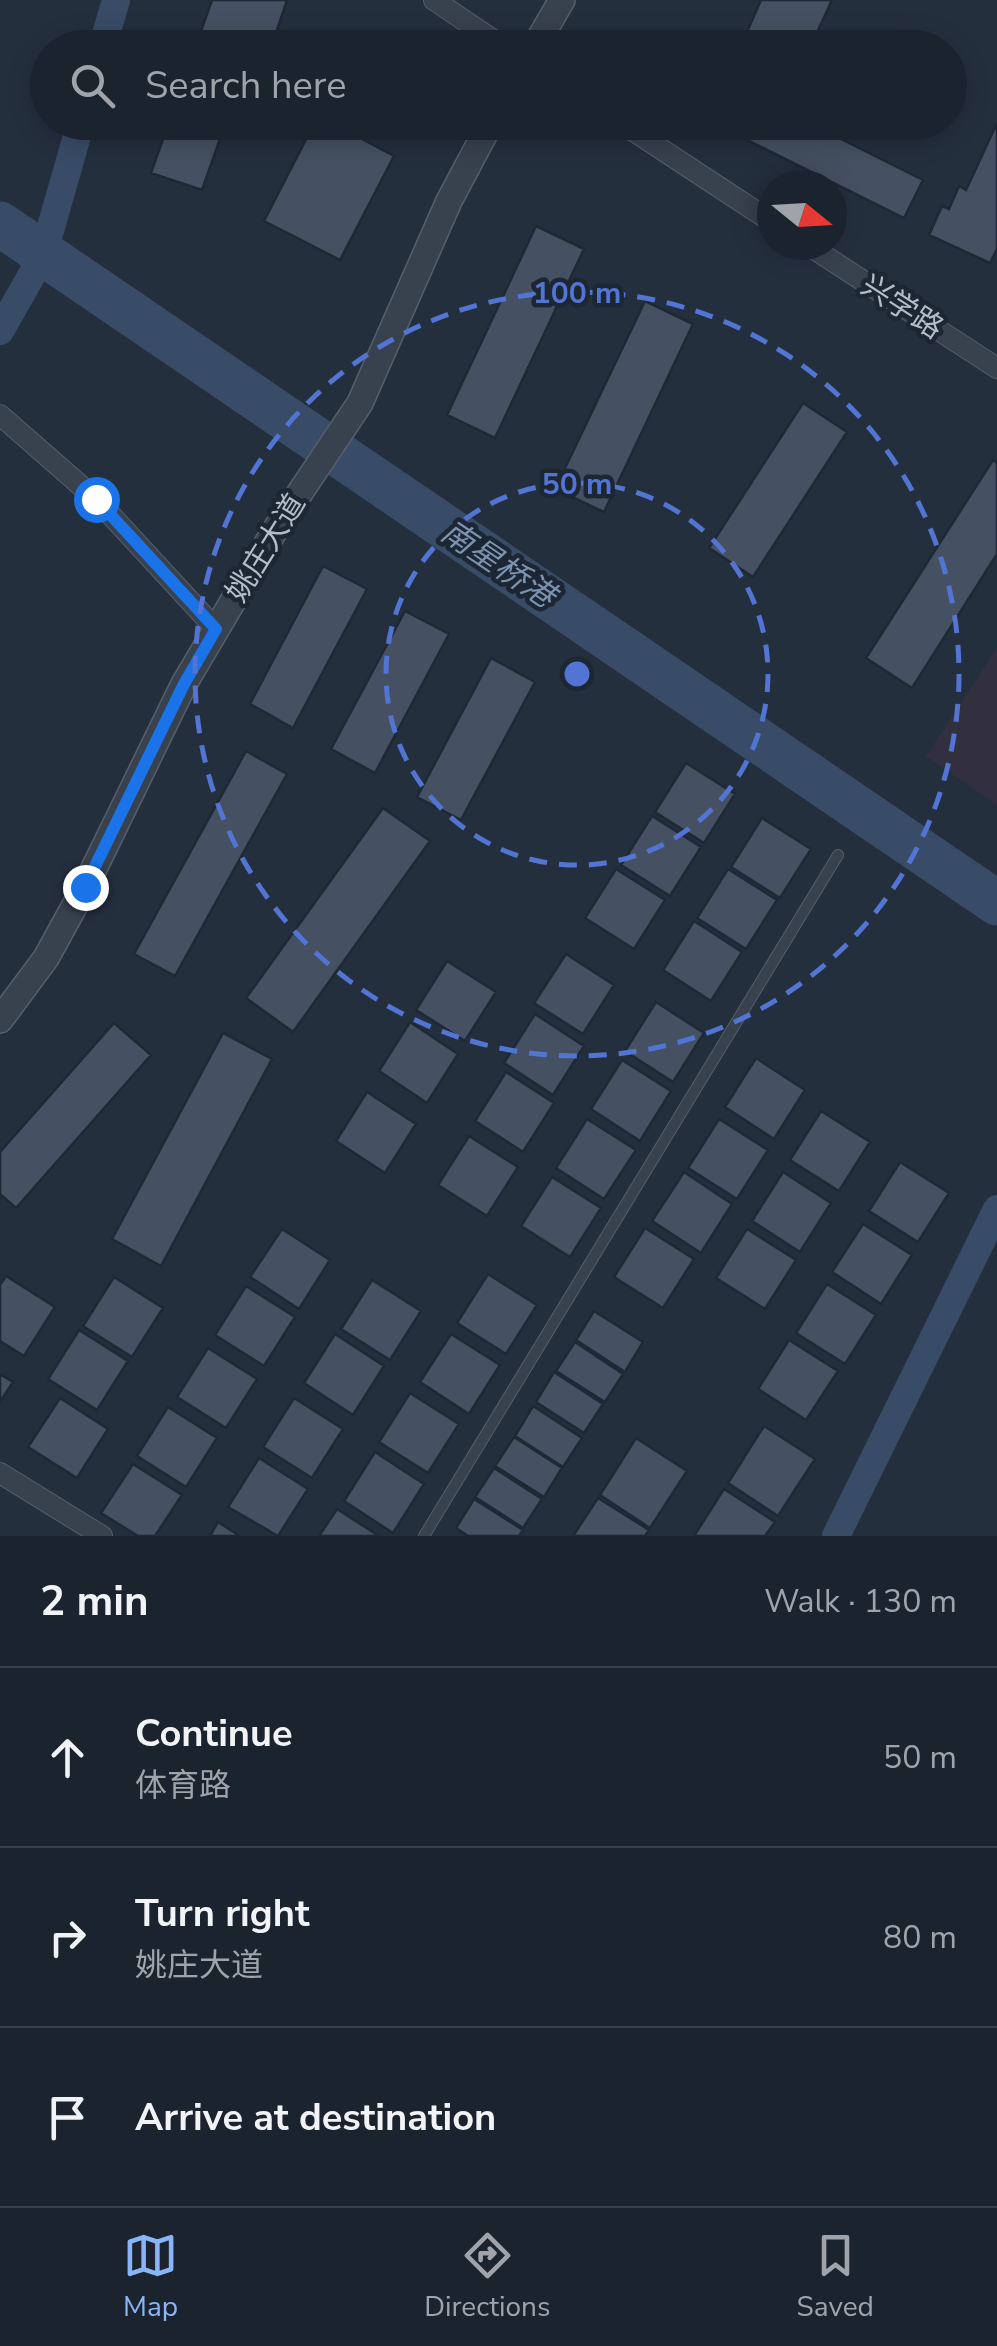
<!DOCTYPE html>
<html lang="en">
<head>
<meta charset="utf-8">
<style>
	body { margin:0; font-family:"Nunito Sans","Noto Sans SC",sans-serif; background:#282f3a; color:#f1f3f6 }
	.compass { position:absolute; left:757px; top:170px; width:90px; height:90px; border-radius:50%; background:#1b232e; box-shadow:0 5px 25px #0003; rotate:108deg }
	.stop { position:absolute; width:30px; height:30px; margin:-22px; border:8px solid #1a73e8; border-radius:50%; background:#fff }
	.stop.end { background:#1a73e8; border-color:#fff; box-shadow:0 2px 10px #0008 }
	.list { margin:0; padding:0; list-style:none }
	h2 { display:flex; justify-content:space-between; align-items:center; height:130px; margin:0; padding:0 40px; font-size:42px }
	h2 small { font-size:32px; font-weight:400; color:#a0a4aa }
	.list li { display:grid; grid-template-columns:65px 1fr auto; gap:30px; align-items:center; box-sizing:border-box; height:180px; padding:0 40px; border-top:2px solid #39404a }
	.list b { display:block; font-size:38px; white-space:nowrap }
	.list p { margin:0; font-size:32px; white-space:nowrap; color:#a0a4aa }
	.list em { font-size:32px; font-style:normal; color:#a0a4aa }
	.icon { flex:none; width:55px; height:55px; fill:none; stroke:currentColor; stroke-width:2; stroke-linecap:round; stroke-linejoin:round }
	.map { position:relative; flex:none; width:997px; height:1536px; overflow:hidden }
	.search { position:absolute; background:#1b232e; box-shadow:0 5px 25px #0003; left:30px; right:30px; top:30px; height:110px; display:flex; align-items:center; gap:25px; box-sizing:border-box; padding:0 35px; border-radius:55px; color:#a0a4aa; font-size:38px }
	.sheet { height:670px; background:#1b232e }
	nav { display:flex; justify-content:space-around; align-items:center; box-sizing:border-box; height:140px; border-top:2px solid #39404a; background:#1b232e; font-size:28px; color:#a0a4aa }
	nav a { display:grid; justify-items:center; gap:5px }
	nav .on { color:#8ab4f8 }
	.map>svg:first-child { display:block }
	.medical { fill:#32303f }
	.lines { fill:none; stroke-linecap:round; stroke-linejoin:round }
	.canal { stroke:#394c67; stroke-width:28 }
	.river { stroke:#394c67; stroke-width:45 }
	.building { fill:#455162; stroke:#1f2835; stroke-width:2.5 }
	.service-casing { stroke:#565f6c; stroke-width:12 }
	.minor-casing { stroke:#565f6c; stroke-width:22 }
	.tertiary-casing { stroke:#565f6c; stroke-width:28 }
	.service { stroke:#38414e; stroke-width:10 }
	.minor { stroke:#38414e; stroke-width:20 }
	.tertiary { stroke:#38414e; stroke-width:25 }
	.route { stroke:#1a73e8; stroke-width:12 }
	.ring { fill:none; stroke:#5274d3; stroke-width:5; stroke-dasharray:18 12 }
	.labels { text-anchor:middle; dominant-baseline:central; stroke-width:9; stroke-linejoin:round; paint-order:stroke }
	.street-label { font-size:30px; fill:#b4bcc9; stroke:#1d2633 }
	.water-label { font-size:32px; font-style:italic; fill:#7c92b1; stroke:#1d2633 }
	.centre { fill:#5274d3; stroke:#1d2633; stroke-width:5 }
	.ring-label { font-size:30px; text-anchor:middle; font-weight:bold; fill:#5274d3; stroke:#1d2633; stroke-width:9; stroke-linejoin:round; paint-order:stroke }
</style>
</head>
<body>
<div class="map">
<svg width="997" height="1536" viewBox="0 0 997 1536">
	<rect width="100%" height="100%" fill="#242f3e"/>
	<path class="medical" d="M997,648v157l-71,-49z"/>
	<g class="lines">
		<path class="canal" d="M102,48l14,-48
			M0,331l43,-76 38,-133
			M836,1536l161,-327"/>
		<path class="river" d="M0,224l997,679"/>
	</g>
	<path class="building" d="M212,0h75l-16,48h-76z
		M761,0h71l-22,48h-70z
		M169,122h57l-24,68 -51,-17z
		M315,122h15l64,34 -54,104 -76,-39z
		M733,122h74l116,58 -19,38 -175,-87z
		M997,123v126l-7,14 -61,-28 13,-29 7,3 10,-23 7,4z
		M536,226l48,23 -89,189 -48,-23z
		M645,301l48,23 -89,188 -49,-23z
		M803,403l44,29 -94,145 -44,-29z
		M993,460l4,3v91l-85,134 -46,-30z
		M323,566l44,23 -74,139 -43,-24z
		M405,611l44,23 -74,139 -44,-24z
		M491,658l44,24 -74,138 -44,-23z
		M246,751l41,23 -112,202 -41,-22z
		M686,763l49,31 -31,49 -49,-31z
		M383,808l47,33 -137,191 -47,-34z
		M652,816l49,31 -31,49 -49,-31z
		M762,818l49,31 -31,49 -49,-31z
		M616,869l49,31 -31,49 -49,-31z
		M728,869l49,31 -31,49 -49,-31z
		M694,921l48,31 -31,49 -48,-31z
		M566,954l48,31 -31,49 -49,-31z
		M447,961l49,31 -31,49 -49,-31z
		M656,1002l48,31 -31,49 -48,-31z
		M535,1014l49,32 -31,49 -49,-32z
		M410,1022l48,32 -31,49 -48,-32z
		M114,1023l37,32 -135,153 -16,-14v-42z
		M223,1033l49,26 -111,207 -49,-27z
		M756,1058l49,32 -31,49 -49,-32z
		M622,1060l49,31 -31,50 -49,-32z
		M506,1072l48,31 -31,49 -48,-31z
		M367,1092l49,32 -31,49 -49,-32z
		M821,1111l49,31 -31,49 -49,-31z
		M587,1119l49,31 -32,49 -48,-31z
		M719,1119l49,31 -31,49 -49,-31z
		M469,1136l49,31 -31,49 -49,-31z
		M900,1162l49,31 -31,49 -49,-31z
		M684,1172l48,32 -31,49 -49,-32z
		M783,1172l48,31 -31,49 -48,-31z
		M552,1177l49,31 -31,49 -49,-31z
		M863,1224l49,31 -31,49 -49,-32z
		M645,1228l49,31 -31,49 -49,-31z
		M282,1229l48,31 -31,49 -49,-32z
		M747,1229l49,31 -31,49 -49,-31z
		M488,1274l49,31 -31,49 -49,-31z
		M6,1276l49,31 -31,49 -24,-15v-56z
		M114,1277l49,31 -31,49 -49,-31z
		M372,1280l49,31 -31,49 -49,-31z
		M827,1284l49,31 -31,49 -49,-31z
		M246,1286l49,31 -31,49 -49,-31z
		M594,1311l49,31 -18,30 -49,-32z
		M79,1330l49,31 -31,49 -49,-31z
		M335,1334l49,32 -31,49 -49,-32z
		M451,1334l49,31 -31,49 -49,-32z
		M789,1340l49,31 -32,49 -48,-31z
		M575,1342l48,32 -18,28 -49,-31z
		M208,1348l49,31 -31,49 -49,-31z
		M554,1372l49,32 -19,29 -48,-31z
		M0,1374l13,8 -13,20z
		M410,1393l49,31 -31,49 -49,-31z
		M60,1398l48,31 -31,49 -49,-31z
		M294,1398l49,31 -31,49 -49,-31z
		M533,1406l49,32 -19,29 -48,-31z
		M168,1407l49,31 -31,49 -49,-31z
		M764,1426l51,33 -37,57 -50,-33z
		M514,1437l48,31 -18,29 -49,-31z
		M636,1438l51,33 -37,57 -50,-33z
		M375,1452l49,32 -31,49 -49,-32z
		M259,1458l49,31 -30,47 -50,-29z
		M133,1464l49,31 -27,41h-17l-37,-23z
		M494,1468l48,31 -19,29 -48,-31z
		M724,1489l51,33 -10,14h-71z
		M598,1498l51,32 -4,6h-72z
		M474,1499l49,31 -4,6h-51l-12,-8z
		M337,1509l42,27h-60z
		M218,1522l22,14h-30z"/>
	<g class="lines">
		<g class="service-casing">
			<path id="service" d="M424,1536l414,-681"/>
		</g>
		<g class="minor-casing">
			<path id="minor" d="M434,0l71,48
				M620,122l152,100
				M808,245l189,123
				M0,415l96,84 120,130
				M0,1473l102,63"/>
		</g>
		<g class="tertiary-casing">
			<path id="tertiary" d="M534,48l28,-48
				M0,1020l46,-62 39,-71 99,-203 91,-154 85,-127 89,-202 42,-79"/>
		</g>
		<use href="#service" class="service"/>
		<use href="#minor" class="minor"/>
		<use href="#tertiary" class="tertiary"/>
	</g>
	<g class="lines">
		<path class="route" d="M85,887l99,-203 32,-55 -120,-130"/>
	</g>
	<g class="ring">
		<circle cx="577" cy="674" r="191"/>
		<circle cx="577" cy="674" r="382"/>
	</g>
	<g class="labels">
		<g class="street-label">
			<text transform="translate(902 307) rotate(33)">兴学路</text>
			<text transform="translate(266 548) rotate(-58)">姚庄大道</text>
		</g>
		<g class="water-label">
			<text transform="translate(498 564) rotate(34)">南星桥港</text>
		</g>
	</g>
	<circle cx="577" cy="674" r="15" class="centre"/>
	<g class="ring-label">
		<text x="577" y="303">100 m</text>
		<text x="577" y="494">50 m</text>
	</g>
</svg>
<svg class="compass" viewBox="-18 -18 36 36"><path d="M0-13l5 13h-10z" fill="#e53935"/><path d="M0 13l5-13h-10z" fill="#a0a4aa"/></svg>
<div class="stop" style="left:96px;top:499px"></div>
<div class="stop end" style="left:85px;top:887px"></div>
<div class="search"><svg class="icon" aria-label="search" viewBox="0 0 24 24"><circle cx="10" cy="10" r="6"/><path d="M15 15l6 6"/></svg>Search here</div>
</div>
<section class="sheet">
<h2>2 min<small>Walk · 130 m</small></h2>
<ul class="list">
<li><svg class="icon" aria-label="ahead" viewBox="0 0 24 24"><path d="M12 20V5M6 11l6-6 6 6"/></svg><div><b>Continue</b><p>体育路</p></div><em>50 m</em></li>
<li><svg class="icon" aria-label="right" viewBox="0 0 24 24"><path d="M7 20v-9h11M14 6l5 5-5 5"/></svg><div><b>Turn right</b><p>姚庄大道</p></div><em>80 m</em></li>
<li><svg class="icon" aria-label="arrive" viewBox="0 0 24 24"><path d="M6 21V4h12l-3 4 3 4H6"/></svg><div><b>Arrive at destination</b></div></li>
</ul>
</section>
<nav>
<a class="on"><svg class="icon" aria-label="map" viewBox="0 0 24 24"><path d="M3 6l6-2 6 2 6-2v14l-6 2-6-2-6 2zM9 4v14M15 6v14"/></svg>Map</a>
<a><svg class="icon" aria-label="directions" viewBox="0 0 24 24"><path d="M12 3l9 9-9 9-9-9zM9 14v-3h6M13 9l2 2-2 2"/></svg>Directions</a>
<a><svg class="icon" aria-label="saved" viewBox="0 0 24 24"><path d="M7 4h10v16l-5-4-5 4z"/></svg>Saved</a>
</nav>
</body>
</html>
